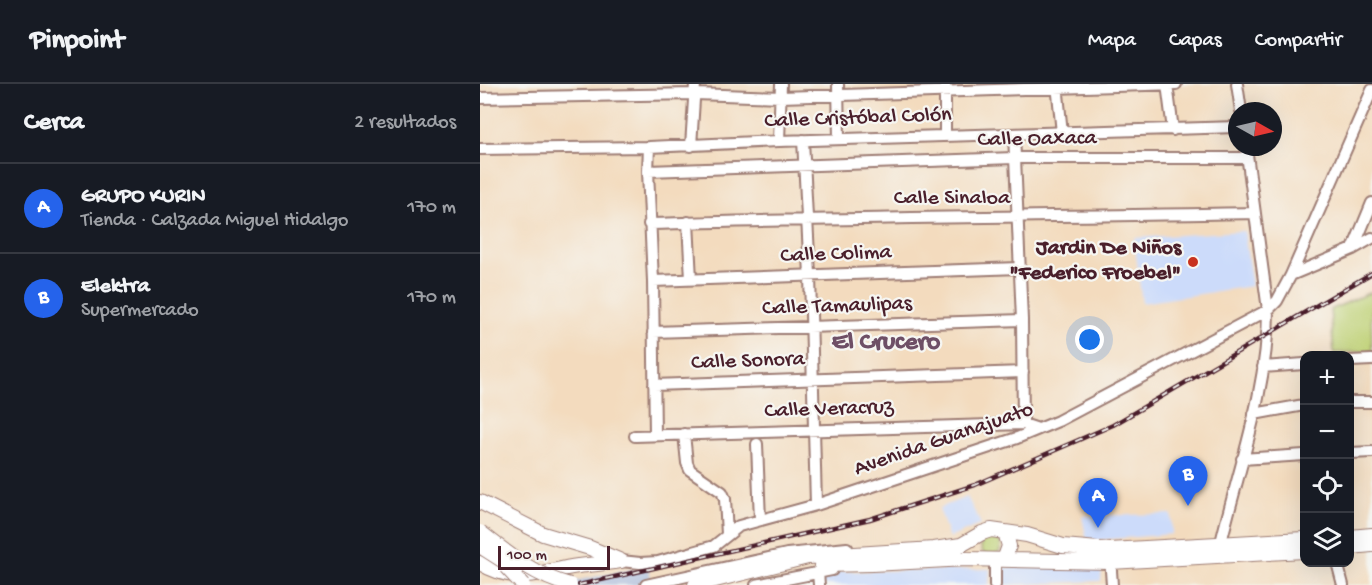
<!DOCTYPE html>
<html lang="es">
<head>
<meta charset="utf-8">
<style>
	body { margin:0; font-family:"Gochi Hand",sans-serif; background:#20242c; color:#f1f3f6 }
	.controls { position:absolute; right:18px; bottom:18px; display:grid; overflow:hidden; border-radius:12px; box-shadow:0 6px 24px #0002 }
	.controls button { width:54px; height:54px; display:grid; place-items:center; padding:0; border:0; border-bottom:2px solid #363941; background:#171b24; color:#f1f3f6; font:30px sans-serif }
	.compass { position:absolute; left:748px; top:18px; width:54px; height:54px; border-radius:50%; background:#171b24; box-shadow:0 6px 24px #0002; rotate:98deg }
	.scale { position:absolute; left:18px; bottom:15px; width:112px; box-sizing:border-box; padding-left:6px; border:3px solid #4a1f2b; border-top:0; font-size:16px; line-height:21px; white-space:nowrap; color:#4a1f2b; -webkit-text-stroke:4px #f6f6f2; paint-order:stroke }
	.you { position:absolute; left:610px; top:256px; width:21px; height:21px; margin:-15px; border:4px solid #fff; border-radius:50%; background:#1a73e8; box-shadow:0 0 0 9px #1a73e833 }
	.badge { display:grid; place-items:center; width:39px; height:39px; border-radius:50%; background:#2563eb; color:#fff; font-size:20px; font-weight:700 }
	.pin { position:absolute; translate:-50% -50px; filter:drop-shadow(0 2px 3px #0008) }
	.pin::after { content:''; position:absolute; top:32px; width:21px; height:18px; background:inherit; clip-path:polygon(0 0,100% 0,50% 100%) }
	.list { margin:0; padding:0; list-style:none }
	h2 { display:flex; justify-content:space-between; align-items:center; height:78px; margin:0; padding:0 24px; font-size:26px }
	h2 small { font-size:20px; font-weight:400; color:#9ea1a6 }
	.list li { display:grid; grid-template-columns:39px 1fr auto; gap:18px; align-items:center; box-sizing:border-box; height:90px; padding:0 24px; border-top:2px solid #363941 }
	.list b { display:block; font-size:22px; white-space:nowrap }
	.list p { margin:0; font-size:20px; white-space:nowrap; color:#9ea1a6 }
	.list em { font-size:20px; font-style:normal; color:#9ea1a6 }
	.icon { flex:none; width:33px; height:33px; fill:none; stroke:currentColor; stroke-width:2; stroke-linecap:round; stroke-linejoin:round }
	.map { position:relative; flex:none; width:892px; height:501px; overflow:hidden }
	header { display:flex; align-items:center; gap:36px; box-sizing:border-box; height:84px; padding:0 30px; background:#171b24; border-bottom:2px solid #363941 }
	header strong { font-size:28px }
	nav { display:flex; gap:33px; margin-inline-start:auto; font-size:21px }
	main { display:flex }
	aside { flex:1; background:#171b24 }
	.map>svg:first-child { display:block }
	.built { fill:#ccdbfa }
	.industrial { fill:#b8c5de }
	.green { fill:#bed073; stroke:#84784f; stroke-width:1.5 }
	.lines { fill:none; stroke-linecap:round; stroke-linejoin:round }
	.minor-casing { stroke:#9e7d74; stroke-width:14 }
	.major-casing { stroke:#9e7d74; stroke-width:16 }
	.minor { stroke:#fff; stroke-width:10 }
	.major { stroke:#fff; stroke-width:14 }
	.rail-casing { stroke:#4a1f2b; stroke-width:4.5 }
	.rail { stroke:#f6f6f2; stroke-width:2; stroke-dasharray:7; stroke-linecap:butt }
	.major-bridge-casing { stroke:#9e7d74; stroke-width:16; stroke-linecap:butt }
	.major-bridge { stroke:#fff; stroke-width:14 }
	.poi-dot { fill:#c8321e; stroke:#f6f6f2; stroke-width:2 }
	.labels { text-anchor:middle; dominant-baseline:central; stroke-width:4.5; stroke-linejoin:round; paint-order:stroke }
	.street-label { font-size:22px; fill:#4a1f2b; stroke:#f6f6f2 }
	.poi-label { font-size:22px; font-weight:bold; fill:#4a1f2b; stroke:#f6f6f2; text-anchor:end }
	.quarter-label { font-size:26px; font-weight:bold; fill:#6e4f66; stroke:#f6f6f2 }
</style>
</head>
<body>
<header>
<strong>Pinpoint</strong>
<nav><a>Mapa</a><a>Capas</a><a>Compartir</a></nav>
</header>
<main>
<aside>
<h2>Cerca<small>2 resultados</small></h2>
<ul class="list">
<li><span class="badge">A</span><div><b>GRUPO KURIN</b><p>Tienda · Calzada Miguel Hidalgo</p></div><em>170 m</em></li>
<li><span class="badge">B</span><div><b>Elektra</b><p>Supermercado</p></div><em>170 m</em></li>
</ul>
</aside>
<div class="map">
<svg width="892" height="501" viewBox="0 0 892 501">
	<rect width="100%" height="100%" fill="#f6f6f2"/>
	<filter id="ink" filterUnits="userSpaceOnUse"><feTurbulence type="fractalNoise" baseFrequency=".0167" numOctaves="2"/><feDisplacementMap in="SourceGraphic" scale="12" xChannelSelector="R" yChannelSelector="G"/><feConvolveMatrix kernelMatrix="1 2 1 2 8 2 1 2 1" color-interpolation-filters="sRGB"/></filter>
	<filter id="wash" filterUnits="userSpaceOnUse"><feTurbulence type="fractalNoise" baseFrequency=".008" numOctaves="4" result="noise"/><feDisplacementMap in="SourceGraphic" scale="24" xChannelSelector="R" yChannelSelector="G"/><feGaussianBlur stdDeviation="1.35" result="paint"/><feColorMatrix in="noise" values="0 0 0 0 0 0 0 0 0 0 0 0 0 0 0 0 0 1.4 0 .05"/><feComposite in="paint" operator="in"/></filter>
	<g filter="url(#wash)">
		<rect width="100%" height="100%" fill="#f3dbbe"/>
		<path class="built" d="M764,147l8,55 -110,17 -8,-65z
			M487,413l14,27 -32,14 -10,-30z
			M691,430l1,20 -85,7 -5,-25z
			M622,482l-1,15 -101,4v-18z
			M510,485l-1,16h-170l-1,-13z"/>
		<path class="industrial" d="M168,482l3,13 -16,6h-80z"/>
		<path class="green" d="M891,208l1,59 -38,2 -4,-43z
			M501 462a10 10 0 1 1 20 0a10 10 0 1 1-20 0Z"/>
	</g>
	<g filter="url(#ink)">
		<g class="lines">
			<g class="minor-casing">
				<path id="minor" d="M358,0l1,55
					M577,0l5,49
					M687,0l6,46
					M757,0l4,27
					M465,1v51
					M0,14l215,-4 86,3 395,-13
					M534,50l8,186 1,104
					M323,56l7,135 6,230
					M299,57l2,-57
					M211,62l4,-62
					M169,63l-1,24 5,110 2,154
					M0,65l169,-2 130,-6 458,-14
					M168,87l366,-13h233
					M208,138l3,57
					M169,140c202,-7 404,-7 606,-11
					M873,165l19,-46
					M811,191l62,-26 19,-11
					M173,197l366,-13
					M173,248l369,-12
					M870,277l22,-1
					M783,283l41,-3
					M174,301l369,-13
					M870,318h22
					M774,330l50,-9
					M204,350l3,29 3,7 32,22 3,7 2,35
					M155,352l388,-12 15,5
					M277,360l3,76
					M870,369l22,-1
					M762,375l62,-4
					M739,467c18,-79 49,-159 49,-241l-22,-163
					M630,472l2,29
					M141,477l19,2 18,-1 56,-16 25,-20 77,-21 201,-67 41,-17 210,-111 9,-9 14,-26 81,-185
					M857,478l6,23
					M338,488l1,13
					M166,501l141,-31 60,-6
					M276,501l76,-15
					M515,501v-24"/>
			</g>
			<g class="major-casing">
				<path id="major" d="M0,418l63,32 47,14 31,13
					M870,453l22,-2
					M870,463l22,-2
					M524,476l5,-14 -4,-14
					M0,479c37,22 58,9 98,3 14,-2 28,-2 43,-5
					M341,481l51,-1 94,-5 144,3 194,-11
					M215,501l113,-28 126,-8 27,-4 21,-12 9,-3 36,5 36,11 47,4 194,-11"/>
			</g>
			<use href="#minor" class="minor"/>
			<use href="#major" class="major"/>
			<g class="rail-casing">
				<path id="rail" d="M99,501l291,-66 105,-34 138,-60 259,-152"/>
			</g>
			<use href="#rail" class="rail"/>
			<g class="major-bridge-casing">
				<path id="major-bridge" d="M0,448c28,22 55,44 90,53
					M0,462l36,23
					M26,483l17,18"/>
			</g>
			<use href="#major-bridge" class="major-bridge"/>
		</g>
	</g>
	<circle class="poi-dot" cx="713" cy="178" r="6"/>
	<g class="labels">
		<g class="street-label">
			<text transform="translate(378 35) rotate(-2)">Calle Cristóbal Colón</text>
			<text transform="translate(557 56) rotate(-1)">Calle Oaxaca</text>
			<text x="472" y="115">Calle Sinaloa</text>
			<text transform="translate(356 171) rotate(-2)">Calle Colima</text>
			<text transform="translate(357 223) rotate(-2)">Calle Tamaulipas</text>
			<text transform="translate(268 278) rotate(-2)">Calle Sonora</text>
			<text transform="translate(349 326) rotate(-2)">Calle Veracruz</text>
			<text transform="translate(464 356) rotate(-19)">Avenida Guanajuato</text>
		</g>
		<g class="poi-label">
			<text x="701" y="165">Jardin De Niños<tspan x="701" dy="25">"Federico Froebel"</tspan></text>
		</g>
		<g class="quarter-label">
			<text x="406" y="259">El Crucero</text>
		</g>
	</g>
</svg>
<div class="controls">
<button>+</button>
<button>−</button>
<button><svg class="icon" aria-label="locate" viewBox="0 0 24 24"><circle cx="12" cy="12" r="6"/><path d="M12 2v4M12 18v4M2 12h4M18 12h4"/></svg></button>
<button><svg class="icon" aria-label="layers" viewBox="0 0 24 24"><path d="M12 4l9 5-9 5-9-5zM3 14l9 5 9-5"/></svg></button>
</div>
<svg class="compass" viewBox="-18 -18 36 36"><path d="M0-13l5 13h-10z" fill="#e53935"/><path d="M0 13l5-13h-10z" fill="#9ea1a6"/></svg>
<div class="scale">100 m</div>
<div class="you"></div>
<div class="pin badge" style="left:618px;top:444px">A</div>
<div class="pin badge" style="left:708px;top:422px">B</div>
</div>
</main>
</body>
</html>
